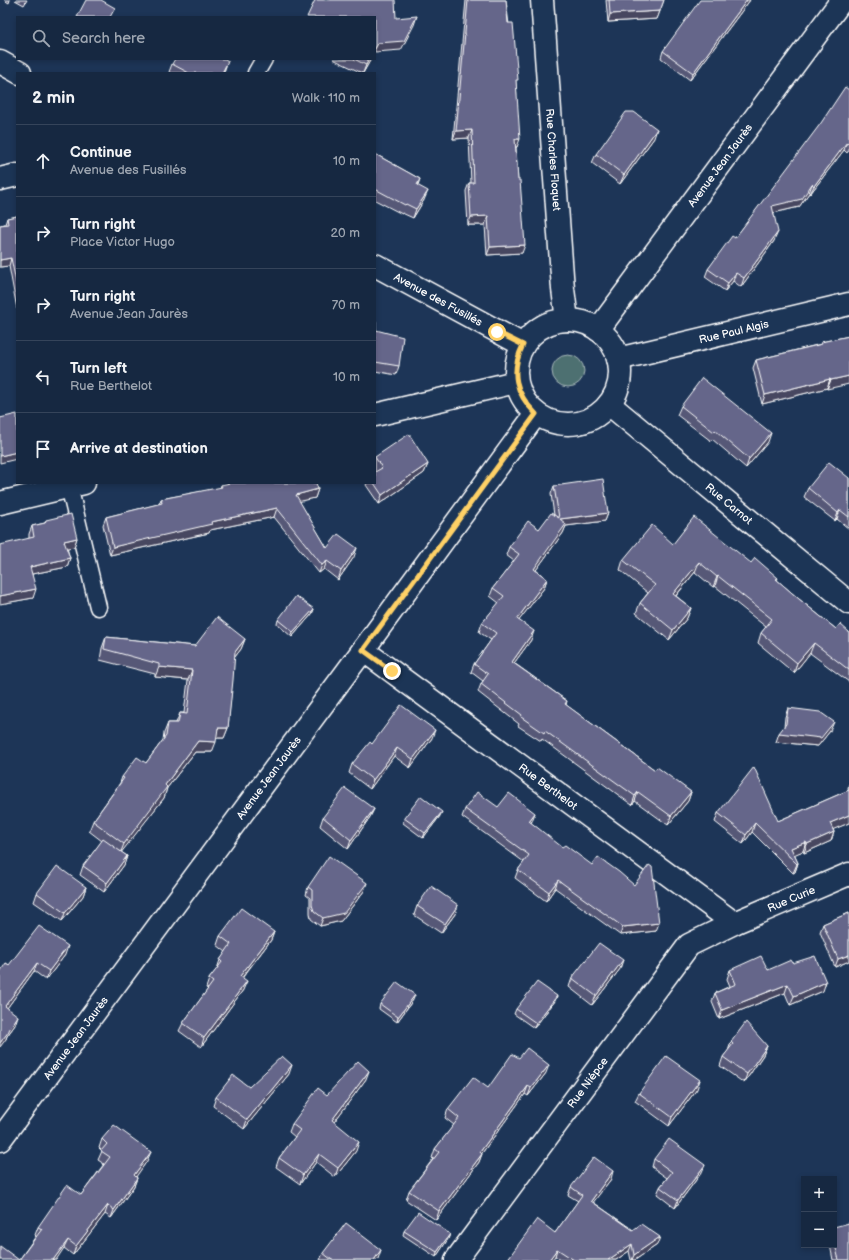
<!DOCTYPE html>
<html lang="en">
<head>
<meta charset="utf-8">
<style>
	body { margin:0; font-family:"Balsamiq Sans",sans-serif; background:#23344c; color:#f1f3f6 }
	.controls { position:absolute; right:12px; bottom:12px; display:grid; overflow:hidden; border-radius:0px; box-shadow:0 2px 6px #0003 }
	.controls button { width:36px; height:36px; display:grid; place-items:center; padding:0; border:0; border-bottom:1px solid #35445a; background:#162841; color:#f1f3f6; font:20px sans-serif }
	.stop { position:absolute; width:12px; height:12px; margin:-9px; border:3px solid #ffd166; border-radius:50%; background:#fff }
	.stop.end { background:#ffd166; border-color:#fff; box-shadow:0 1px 4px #0008 }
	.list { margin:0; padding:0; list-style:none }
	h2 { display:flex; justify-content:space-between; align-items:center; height:52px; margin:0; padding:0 16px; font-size:17px }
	h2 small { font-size:13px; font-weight:400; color:#9ea6b1 }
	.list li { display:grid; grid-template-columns:26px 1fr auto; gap:12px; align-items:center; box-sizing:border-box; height:72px; padding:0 16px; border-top:1px solid #35445a }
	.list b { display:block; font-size:15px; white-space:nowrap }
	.list p { margin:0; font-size:13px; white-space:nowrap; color:#9ea6b1 }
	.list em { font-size:13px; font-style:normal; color:#9ea6b1 }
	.icon { flex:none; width:22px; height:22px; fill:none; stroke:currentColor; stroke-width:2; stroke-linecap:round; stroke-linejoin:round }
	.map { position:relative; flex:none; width:849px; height:1260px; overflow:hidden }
	.search { position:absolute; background:#162841; box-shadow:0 2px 6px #0003; left:16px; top:16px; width:360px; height:44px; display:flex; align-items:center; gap:10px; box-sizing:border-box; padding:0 14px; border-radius:0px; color:#9ea6b1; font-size:15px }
	.panel { position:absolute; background:#162841; box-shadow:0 2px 6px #0003; left:16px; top:72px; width:360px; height:412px; border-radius:0px }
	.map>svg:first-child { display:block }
	.green { fill:#4d6f71; stroke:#a6b7b8 }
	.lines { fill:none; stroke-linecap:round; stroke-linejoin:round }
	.lane-casing { stroke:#fff; stroke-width:19 }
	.street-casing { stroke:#fff; stroke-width:25 }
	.secondary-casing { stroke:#fff; stroke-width:25 }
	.lane { stroke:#1d3557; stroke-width:16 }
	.street { stroke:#1d3557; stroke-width:22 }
	.secondary { stroke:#1d3557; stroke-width:22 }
	.wall { fill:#575877; stroke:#fff }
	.shaded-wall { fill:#474761; stroke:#fff }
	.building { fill:#65668a; stroke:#fff }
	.route { stroke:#ffd166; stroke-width:5 }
	.labels { text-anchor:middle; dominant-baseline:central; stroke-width:3.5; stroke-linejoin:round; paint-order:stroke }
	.street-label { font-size:11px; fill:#fff; stroke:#1d3557 }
</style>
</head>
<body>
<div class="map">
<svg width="849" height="1260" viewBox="0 0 849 1260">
	<rect width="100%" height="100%" fill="#1d3557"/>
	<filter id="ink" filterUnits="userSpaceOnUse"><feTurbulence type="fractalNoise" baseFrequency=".025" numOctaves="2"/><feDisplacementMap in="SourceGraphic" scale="8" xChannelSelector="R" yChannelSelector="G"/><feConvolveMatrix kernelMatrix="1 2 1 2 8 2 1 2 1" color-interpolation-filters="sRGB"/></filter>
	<g filter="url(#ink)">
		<path class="green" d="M552 371a16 16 0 1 1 32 0a16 16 0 1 1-32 0Z"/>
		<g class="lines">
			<g class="lane-casing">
				<path id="lane" d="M256,73l8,-14
					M69,486l29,121"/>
			</g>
			<g class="street-casing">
				<g id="street">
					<path id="s1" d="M542,0l21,289 4,31"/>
					<path d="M0,62l20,11"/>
					<path d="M0,179l17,-4"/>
					<path id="s2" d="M375,265l148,80"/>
					<path id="s3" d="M618,359l231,-55"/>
					<path id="s4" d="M609,404l240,199"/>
					<path id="s5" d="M363,650l371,273"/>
					<path id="s6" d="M0,1140l363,-490 173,-236"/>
					<path id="s7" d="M456,1260l233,-315 45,-22 115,-49"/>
				</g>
			</g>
			<g class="secondary-casing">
				<g id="secondary">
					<circle cx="568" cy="372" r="52"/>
					<path id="s8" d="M598,330l244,-330"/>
					<path d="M375,415l141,-33"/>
					<path d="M0,503l84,-20"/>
				</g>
			</g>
			<use href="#lane" class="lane"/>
			<use href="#street" class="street"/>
			<use href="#secondary" class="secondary"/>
		</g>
		<path class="wall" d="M4,0h6l-1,3z
			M15,0h12l-3,5z
			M466,0h40l10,84 1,63h-1l6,106 -35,2 -2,-30h-17l-2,-34 3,-8h2l-2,-45 -16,1z
			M606,0h58l-7,19 -49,3z
			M750,0l-60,80 -29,-22 2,-7z
			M333,59h38l-8,14h-1z
			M172,64l53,5 -2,4h-52l-2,-1z
			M849,90v60l-2,3 -3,-3 -34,44 -1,-1 -10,14 -26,6 1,28 -33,46 -8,-6 -8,10 -20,-14 3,-8 27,-31z
			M654,138l-34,46 -28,-21 4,-9z
			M375,154l45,25 -2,6 6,15 -11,18 -11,-5v1l-27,-14z
			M17,216v93l-8,-43 -9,1v-42l5,-1 2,-6z
			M375,321l1,9 23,36 -3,9 -21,-4z
			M849,336l-22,53v-1l-65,16 -9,-36 3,-8 65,-16v-2z
			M681,406l87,36 -22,26 -34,-29 -1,2 -34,-26z
			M375,457l53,7 -4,9 -45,31 -13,-19 1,-2h8z
			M849,478v51l-12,-10 -2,2 -31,-24 4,-9z
			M221,485l97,4 -3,9 -16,3 28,47 27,9 -16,23 -14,-11 -5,4 -45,-56 -64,13 -1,3 -99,22 -7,-30 3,-8 53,-13 2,-5 59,-11z
			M554,486l54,27 -3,8 -39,5 -3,7 -27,37 11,9 -3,9 -25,32 12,20 -17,23 53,38 -1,4 33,24 56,41 36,22 -3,9 -20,24 -33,-24 -3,4 -90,-66 -1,2 -23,-15 1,-2 -41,-32 3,-8 2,-3 -12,-9 3,-8 17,-24 -12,-8 3,-9 17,-20 -9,-7 3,-8 21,-27 -8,-6 3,-8 30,-18 15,-14 -3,-21z
			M46,520l31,18 -3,9 -7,1 3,10 -3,9 -35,7 1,24 -28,5 24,-65v-4l3,-8 13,-3z
			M673,544l78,19 27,15 -1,2 22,19 37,30 13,3v50l-39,-29 -16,20 -36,-30 3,-10 5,-6 -51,-41 -2,1 -18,-15 -19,24 15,12 -4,10 -18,22 -33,-27 4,-10 8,-10 -28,-23 3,-10z
			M314,609l-2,5 -20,23 -15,-13 1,-4z
			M106,637l89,9 50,-7 -4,10 -7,9 -6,70 -4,10h-8l-4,14h-17l-28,36 -3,10 -43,54 6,4 -3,9 -20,27 -24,-17 3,-9 19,-25 -13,-10 4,-10 27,-38 2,-6 24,-14 17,-23 1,-7 4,-10h8l4,-10h4l4,-33 -33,-3v-3l-55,-14 2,-12z
			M788,708l42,23 -12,15 -42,-4 8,-15 1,-10z
			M432,738l-22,30 -16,-12 -24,33 -21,-16 3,-9 20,-20z
			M849,784v39l-16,6 1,3 -3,9 -27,12 -1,-2 -9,3 4,9 -3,9 -2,1 -41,-41 -9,12 -28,-22 3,-9 60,8 71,-31 -1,-2z
			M498,807l34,14 -1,2 125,108 -36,4 -65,-47 -9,13 -31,-23 3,-8 6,-8 -62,-45 3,-8z
			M374,809l-4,8 -22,32 -28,-23 3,-9z
			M440,816l-17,22 -20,-15 1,-5z
			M86,887l-3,9 -21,25 -28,-19 3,-9z
			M308,887l56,4 -23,30 -21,5 -9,-7 -1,-6v-15l-4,-3z
			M458,905l-3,9 -14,19 -27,-18 3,-9z
			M849,913v48l-14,6 -15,-35 3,-8z
			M274,932l-3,8 -28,37v13l-42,57 -22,-16 4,-8 25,-34 -2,-1 3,-9 8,-10 3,-9 6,-8 -9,-7 3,-9z
			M65,955l-19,25 -12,-9 -27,37 8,17 -8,11 -1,3v-76l3,2z
			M793,963l30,28 -33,14 -5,-12 -66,26 -7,-17 3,-9 15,-7 -3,-7 3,-9h38z
			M620,969l-28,36 -23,-18 3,-9z
			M413,1000l-16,22 -18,-13 1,-5z
			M555,1001l-21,27 -20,-14 2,-5z
			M731,1042l36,4 -4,9 -19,28 -24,-17 3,-9 5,-6z
			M519,1058l27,15 -18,23 -3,-2 -43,59 -3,9 -43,58 -30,-20 3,-9 24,-32 -1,-1 3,-9 19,-24 -9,-7 3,-9 40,-21z
			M289,1074l-45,55 -31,-23 3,-9z
			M366,1079l-32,43 22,29 -21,26 -19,-15 -16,22 -24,-17 3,-9 16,-21 -6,-5 3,-8 35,-29z
			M697,1089l-28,37 -34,-25 4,-8z
			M102,1139l45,22 -11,15 1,2 -3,8 -23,32 -6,-4 -32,41 -9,-7 -45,12 17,-24 -1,-1 3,-8 43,-32 23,-31 -6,-4 4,-9 -3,-3z
			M654,1159l48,13 -27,36 -18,-14 3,-7 7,-9 -15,-11z
			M611,1179l-18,23 40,28 24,15 -22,15h-4l-2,-9 -13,9h-55l-6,-4v-23l23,-32 -10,-6 3,-8z
			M834,1227l15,33h-16l-3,-15h4z
			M404,1231l46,3 -2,5 -12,18 -33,-22z
			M323,1253l55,6 -1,1h-57z"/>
		<path class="shaded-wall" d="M747,0h3l-60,80 3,-7z
			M660,11l-3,8 -49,3 2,-8z
			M417,16l-3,9 -13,25 -26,2v-3l3,-6z
			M369,59h2l-8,14 3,-8z
			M228,61l-3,8 -2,4h-1z
			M657,129l-3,9 -34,46 4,-9z
			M472,130l-3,8 -16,1 3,-8z
			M515,139h5l-3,8h-5z
			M847,142l-3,8 -34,44 4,-8z
			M812,184l-3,9 -10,14 -30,7 3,-8z
			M428,191l-4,9 -11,18 3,-9z
			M488,216l-3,9h-17l3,-8z
			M778,232l-4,9 -33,46 3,-9z
			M525,245l-3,8 -35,2 3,-8z
			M11,258l-2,8 -9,1v-7z
			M736,273l-3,8 -8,10 3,-8z
			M849,376v8l-22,5 4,-9z
			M830,379l-3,9 -65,16 3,-9z
			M771,433l-3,9 -22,26 3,-9z
			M17,452v7l-17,4v-7z
			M428,464l-4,9 -45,31 3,-9z
			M318,489l-3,9 -22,5 3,-8z
			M277,508l-3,9 -64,13 -1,3 -99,22 3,-8 98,-25z
			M840,510l-3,9 -2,2 3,-8z
			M608,513l-3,8 -39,5 -3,7 -32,44 3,-8 26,-50z
			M77,538l-3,9 -13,2 3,-8z
			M357,548l-3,9 -16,23 3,-9z
			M70,558l-3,9 -40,8 3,-8z
			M327,561l-3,8 -5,4 3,-8z
			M699,562l-4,10 -26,32 4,-10z
			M718,576l-3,10 -2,1 4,-10z
			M547,579l-3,9 -30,39 3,-8z
			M36,589l-3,9 -33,6v-8z
			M691,608l-4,10 -18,22 4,-10z
			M314,609l-2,5 -20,23 1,-5z
			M534,631l-3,9 -22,30 3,-8z
			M245,639l-4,10 -10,13 4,-10z
			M814,643l-4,10 -16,20 3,-10z
			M159,667l33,3 -4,10 -33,-3z
			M834,722l-4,9 -12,15 -42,-4 3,-9z
			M218,728h10l-4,10h-10z
			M435,730l-3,8 -22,30 3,-9z
			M198,741l18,1 -4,10h-17l-28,36 -3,10 -44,56 4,-10 41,-59z
			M397,748l-3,8 -24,33 3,-9z
			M638,792l-3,9 -3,4 3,-9z
			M691,792l-3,9 -20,24 3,-9z
			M374,809l-4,8 -22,32 3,-9z
			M442,812l-2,4 -17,22 2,-5z
			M535,813l-3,8 -6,8 3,-8z
			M849,815v8l-22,9 3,-9z
			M755,823l-3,9 -9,12 3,-9z
			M834,832l-3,9 -27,12 3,-9z
			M806,842l-3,9 -14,6 2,-9z
			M127,856l-3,9 -20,27 3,-9z
			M798,863l-3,9 -2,1 4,-9z
			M558,880l-3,8 -9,13 3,-9z
			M367,883l-3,8 -23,30 -21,5 3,-8z
			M86,887l-3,9 -21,25 3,-8z
			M458,905l-3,9 -14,19 4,-9z
			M659,923l-3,8 -36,4 3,-8z
			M274,932l-3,8 -34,44 3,-8z
			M68,946l-3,9 -19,25 3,-9z
			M849,955v6l-14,6 3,-8z
			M623,960l-3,9 -28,36 4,-9z
			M37,963l-3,8 -32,44 3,-9z
			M247,981l-4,9 -42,57 3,-9z
			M826,982l-3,9 -33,14 4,-9z
			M788,984l-3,9 -66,26 3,-9z
			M415,995l-2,5 -16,22 1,-5z
			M557,996l-2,5 -21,27 2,-5z
			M18,1016l-3,9 -8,11 -1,3 -6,8v-4z
			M767,1046l-4,9 -19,28 3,-9z
			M292,1065l-3,9 -45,55 3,-9z
			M549,1065l-3,8 -18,23 3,-8z
			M369,1071l-3,8 -37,50 3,-9z
			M700,1080l-3,9 -28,37 3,-9z
			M528,1086l-3,8 -48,66 3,-8z
			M359,1142l-3,9 -21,26 3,-9z
			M151,1152l-4,9 -16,23 3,-9z
			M319,1154l-3,8 -16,22 3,-9z
			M482,1154l-3,8 -43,58 3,-9z
			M705,1165l-3,7 -27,36 3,-8z
			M613,1171l-2,8 -22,29 2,-7z
			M137,1178l-3,8 -23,32 3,-8z
			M108,1205l-3,9 -32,41 3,-9z
			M450,1234l-2,5 -12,18 1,-5z
			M660,1237l-3,8 -22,15h-3l2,-5z
			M68,1240l-4,8 -8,12h-3z
			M632,1244l-3,7 -13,9h-8z
			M557,1249l-2,7 -3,4h-3z
			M381,1250l-3,9 -1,1h-3z"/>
		<path class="building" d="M86,0h15l14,8 -5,9h-33z
			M315,0h80l1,18 21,-2 -13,25 -26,2 -3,6v-32h-68z
			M468,0h38l2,23h5l5,57h-2l4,59h-5l3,41h2l5,65 -35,2 -2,-31 -17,1 -2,-34h5l-2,-53 -16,1z
			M609,0h55l-4,11 -50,3z
			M700,0h47l-54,73 -30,-22z
			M175,59h50l3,2 -6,12h-33l-17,-9z
			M354,59h15l-3,6z
			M845,87l4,3v54l-2,-2 -33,44 -2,-2 -10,15 -30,7 6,26 -34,46 -8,-5 -8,10 -20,-14 24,-33 3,2 86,-115z
			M626,112h8l23,17 -33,46 -28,-21z
			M375,154l45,25 -3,6 11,6 -12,18 -10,-5 -1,1 -30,-16z
			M17,216v71l-6,-29 -11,2v-35l8,-1 -1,-6z
			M375,321l1,1v8l27,7 -4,29 -24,-4z
			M849,336v40l-18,4 -1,-1 -65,16 -9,-35 66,-16 -1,-2z
			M702,378l69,55 -22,26 -34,-29 -1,2 -33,-26z
			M17,414v38l-17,4v-38z
			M409,434l19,30 -46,31 -8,-12h1v-11l7,-4 -7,-11z
			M829,462l20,16v39l-9,-7 -2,3 -30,-25z
			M603,479l5,34 -48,6 6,5 -32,45 13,10 -30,40 17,12 -22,31 55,39 -2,3 34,25 56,41 2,-3 34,25 -20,24 -33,-24 -3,4 -90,-65 -1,2 -23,-16 1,-2 -41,-31 7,-10 -14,-10 22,-31 -14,-10 22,-27 -11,-8 26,-34 -10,-7 19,-26 11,8 12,-16 8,5 -5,-32z
			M230,483h86l2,6 -22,6 31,53 11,-14 19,14 -16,23 -14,-10 -5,4 -45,-57 -66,14 1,2 -99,23 -7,-30 56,-14 -1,-4 61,-12 -1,-2z
			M71,514l6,24 -13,3 6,17 -40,9 6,22 -36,7v-51l34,-8 -2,-11 13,-3 1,-3z
			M694,517l57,46 4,-5 23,20 -2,1 23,20 37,30 4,-5 9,8v38l-35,-27 -17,20 -36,-30 11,-14 -54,-43 -1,1 -18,-15 -26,32 18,14 -18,22 -33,-27 15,-18 -32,-25 29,-35 21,19z
			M296,596l18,13 -21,23 -15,-12z
			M217,617l28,22 -10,13 -2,28 -5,48h-10l-2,14 -18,-1 -33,44 2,2 -43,57 -31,-23 31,-43 -2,-1 15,-20 9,6 20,-27 2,-13h10l2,-10 7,1 5,-44 -33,-3v-3l-55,-15 2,-12 89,9z
			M401,705l34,25 -22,29 -16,-11 -24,32 -21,-16 18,-22 2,2z
			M788,708l32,4 14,10 -13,16 -42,-5 7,-9z
			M754,767l24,54 71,-31v25l-19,8 4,9 -27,12 -1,-2 -15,6 7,15 -1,1 -42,-41 -9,12 -28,-22z
			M345,788l29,21 -23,31 -28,-23z
			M477,792l21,15 11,-14 26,20 -6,8 33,26 3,-2 27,20 6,-8 21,15 15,13 15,-20 3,2 7,56 -36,4 -65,-47 -9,12 -31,-22 11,-15 -64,-46z
			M421,796l21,16 -17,21 -21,-15z
			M103,839l24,17 -20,27 -24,-17z
			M329,856l38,27 -23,30 -21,5 -9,-7 -2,-6v-15l-4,-3z
			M57,866l29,21 -21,26 -28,-20z
			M431,886l27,19 -13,19 -28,-18z
			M241,908l33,24 -34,44 7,5 -43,57 -21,-15 30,-41 -4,-3 13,-17 -2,-2 11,-16 -11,-8z
			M849,913v42l-11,4 -15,-35z
			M39,926l29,20 -19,25 -12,-8 -32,43 13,10 -9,14v1l-9,12v-71l6,-9 3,2z
			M599,943l24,17 -27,36 -24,-18z
			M761,956l7,14 23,-10 2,3 22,-7 11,26 -32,14 -6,-12 -66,26 -7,-17 21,-9 -6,-14z
			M397,982l18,13 -17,22 -18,-13z
			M537,982l20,14 -21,27 -20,-14z
			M746,1022l21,24 -20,28 -24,-17 10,-13 -2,-2z
			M527,1048l22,17 -18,23 -3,-2 -48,66 2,2 -43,57 -30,-20 30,-39 -4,-3 24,-31 -11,-9 25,-32 15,11 24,-34 7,4z
			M282,1056l10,9 -45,55 -31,-23 17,-22 16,12z
			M666,1056l34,24 -28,37 -33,-24z
			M358,1061l11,10 -37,49 27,22 -21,26 -19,-14 -16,21 -24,-17 21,-28 -8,-6 26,-36 9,7z
			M114,1125l37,27 -17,23 3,3 -23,32 -6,-5 -32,41 -8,-6 -15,20h-53v-14l19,14 23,-31 -4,-2 29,-42 14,10 29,-38 -9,-6 6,-7 -5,-5z
			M669,1139l36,26 -27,35 -18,-13 12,-15 -18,-13z
			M594,1157l19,14 -22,30 42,29 8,-6 19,13 -26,18 -2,-11 -24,16h-34l-17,-11 -8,11h-42l30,-41 18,14 27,-38 -11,-8z
			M418,1212l32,22 -13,18 -33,-21z
			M346,1223l35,27 -7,10h-42l-9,-7z
			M849,1223v37h-10l-5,-19v-14z"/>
	</g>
	<g class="lines" filter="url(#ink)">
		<path class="route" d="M392,671l-29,-21 173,-236c-21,-21 -26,-42 -13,-69l-26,-13"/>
	</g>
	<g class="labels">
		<g class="street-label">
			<text stroke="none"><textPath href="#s1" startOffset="160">Rue Charles Floquet</textPath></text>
			<text stroke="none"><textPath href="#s8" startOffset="205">Avenue Jean Jaurès</textPath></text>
			<text stroke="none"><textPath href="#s2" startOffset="72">Avenue des Fusillés</textPath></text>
			<text stroke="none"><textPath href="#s3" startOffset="119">Rue Paul Algis</textPath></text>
			<text stroke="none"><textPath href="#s4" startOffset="156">Rue Carnot</textPath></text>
			<text stroke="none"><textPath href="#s6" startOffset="451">Avenue Jean Jaurès</textPath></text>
			<text stroke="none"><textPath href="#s5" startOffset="230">Rue Berthelot</textPath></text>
			<text stroke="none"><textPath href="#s7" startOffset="504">Rue Curie</textPath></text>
			<text stroke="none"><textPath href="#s6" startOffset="127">Avenue Jean Jaurès</textPath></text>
			<text stroke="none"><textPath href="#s7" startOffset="221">Rue Niépce</textPath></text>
		</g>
	</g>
</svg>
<div class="controls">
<button>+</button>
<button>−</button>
</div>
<div class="stop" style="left:497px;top:332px"></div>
<div class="stop end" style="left:392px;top:671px"></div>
<div class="search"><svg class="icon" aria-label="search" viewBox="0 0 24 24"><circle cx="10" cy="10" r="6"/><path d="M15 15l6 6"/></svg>Search here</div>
<section class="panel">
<h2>2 min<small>Walk · 110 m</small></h2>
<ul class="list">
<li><svg class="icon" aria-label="ahead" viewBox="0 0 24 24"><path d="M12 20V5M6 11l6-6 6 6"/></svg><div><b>Continue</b><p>Avenue des Fusillés</p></div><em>10 m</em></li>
<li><svg class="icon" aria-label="right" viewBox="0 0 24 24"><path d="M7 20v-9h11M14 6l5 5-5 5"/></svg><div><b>Turn right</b><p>Place Victor Hugo</p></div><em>20 m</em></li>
<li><svg class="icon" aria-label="right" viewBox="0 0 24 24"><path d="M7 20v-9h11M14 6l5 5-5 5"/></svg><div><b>Turn right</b><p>Avenue Jean Jaurès</p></div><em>70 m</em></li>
<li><svg class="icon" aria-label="left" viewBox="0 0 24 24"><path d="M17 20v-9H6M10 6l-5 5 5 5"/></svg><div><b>Turn left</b><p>Rue Berthelot</p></div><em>10 m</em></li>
<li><svg class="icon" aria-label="arrive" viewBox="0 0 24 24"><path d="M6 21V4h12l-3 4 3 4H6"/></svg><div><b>Arrive at destination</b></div></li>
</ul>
</section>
</div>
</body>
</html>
